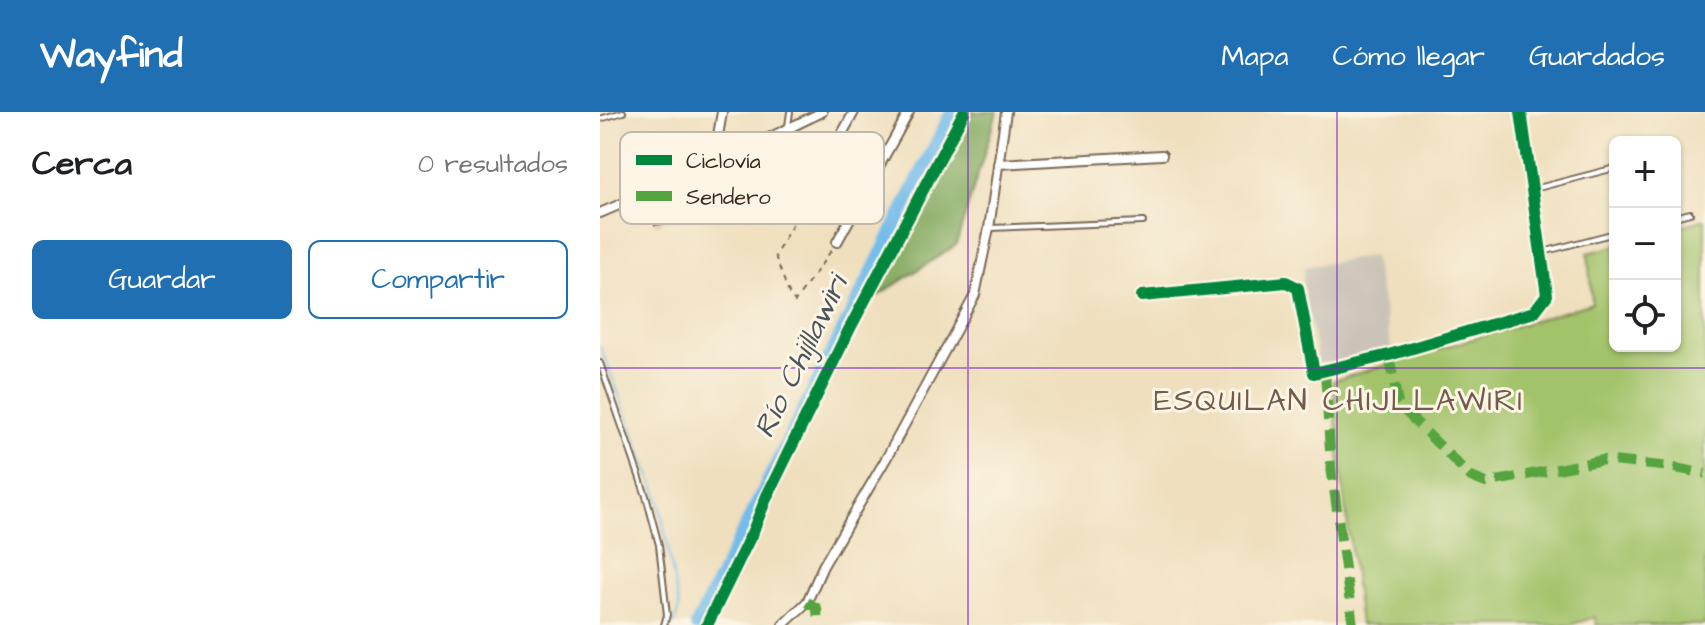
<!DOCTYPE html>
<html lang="es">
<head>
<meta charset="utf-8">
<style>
	body { margin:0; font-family:"Architects Daughter",sans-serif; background:#f6f6f6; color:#202124 }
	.controls { position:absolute; right:24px; top:24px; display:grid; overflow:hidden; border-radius:12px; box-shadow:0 2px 6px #0004 }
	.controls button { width:72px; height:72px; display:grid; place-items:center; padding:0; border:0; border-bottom:2px solid #e0e0e0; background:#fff; color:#202124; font:40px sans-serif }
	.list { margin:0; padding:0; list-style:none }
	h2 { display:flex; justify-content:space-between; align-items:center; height:104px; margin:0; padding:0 32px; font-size:34px }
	h2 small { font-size:26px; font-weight:400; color:#757577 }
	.actions { display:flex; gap:16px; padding:24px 32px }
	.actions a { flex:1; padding:18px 0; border:2px solid #1f6fb2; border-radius:12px; text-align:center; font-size:28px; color:#1f6fb2 }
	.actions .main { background:#1f6fb2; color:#fff }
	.icon { flex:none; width:44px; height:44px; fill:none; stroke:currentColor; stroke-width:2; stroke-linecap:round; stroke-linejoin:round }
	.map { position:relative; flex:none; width:1105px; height:513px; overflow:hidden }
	header { display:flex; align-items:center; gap:48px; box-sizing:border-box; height:112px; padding:0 40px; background:#1f6fb2; color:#fff }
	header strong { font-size:38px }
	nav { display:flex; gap:44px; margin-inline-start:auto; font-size:28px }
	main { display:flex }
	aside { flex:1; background:#fff }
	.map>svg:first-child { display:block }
	.industrial { fill:#cbc3b8 }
	.green { fill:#a3c36b; stroke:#6f7644; stroke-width:2 }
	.forest { fill:#82a95f; stroke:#5e6a3e; stroke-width:2 }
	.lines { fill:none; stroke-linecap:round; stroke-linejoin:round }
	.stream { stroke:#73bceb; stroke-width:2 }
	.river { stroke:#73bceb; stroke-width:14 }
	.building { fill:#e1b69a }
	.service-casing { stroke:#7a6956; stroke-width:8 }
	.minor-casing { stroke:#7a6956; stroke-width:12 }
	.path { stroke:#7a6956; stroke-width:2; stroke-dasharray:6 6; stroke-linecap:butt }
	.service { stroke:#fff; stroke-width:4 }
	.minor { stroke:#fff; stroke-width:8 }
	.quiet { stroke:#54a441; stroke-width:10; stroke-dasharray:20 10; stroke-linecap:butt }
	.cycleway-casing { stroke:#fcf5e5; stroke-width:17 }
	.cycleway { stroke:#00873e; stroke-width:12 }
	.grid { fill:none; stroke:#7b2cbf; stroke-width:2; stroke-opacity:0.55 }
	.labels { text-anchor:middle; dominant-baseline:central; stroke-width:6; stroke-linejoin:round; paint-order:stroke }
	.water-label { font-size:30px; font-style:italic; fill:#4c565c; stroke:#fcf5e5 }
	.neighbourhood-label { font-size:30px; letter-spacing:2px; fill:#755b49; stroke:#fcf5e5 }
	.key { fill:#fcf5e5; stroke:#c2b8a9; stroke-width:2 }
	.key-label { font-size:22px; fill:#3b2a1e }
</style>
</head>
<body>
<header>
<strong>Wayfind</strong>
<nav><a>Mapa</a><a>Cómo llegar</a><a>Guardados</a></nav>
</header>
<main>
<aside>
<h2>Cerca<small>0 resultados</small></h2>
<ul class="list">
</ul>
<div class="actions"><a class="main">Guardar</a><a>Compartir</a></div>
</aside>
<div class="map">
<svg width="1105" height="513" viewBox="0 0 1105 513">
	<rect width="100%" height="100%" fill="#fcf5e5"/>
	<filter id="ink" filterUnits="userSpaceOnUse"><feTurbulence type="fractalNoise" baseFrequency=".0125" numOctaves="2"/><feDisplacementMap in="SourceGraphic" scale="16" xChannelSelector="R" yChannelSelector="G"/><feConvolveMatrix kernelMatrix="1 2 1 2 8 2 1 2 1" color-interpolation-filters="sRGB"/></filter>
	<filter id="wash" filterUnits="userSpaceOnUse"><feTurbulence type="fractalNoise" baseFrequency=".006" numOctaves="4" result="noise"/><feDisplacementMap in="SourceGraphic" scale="32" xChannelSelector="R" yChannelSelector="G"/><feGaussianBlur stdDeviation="1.8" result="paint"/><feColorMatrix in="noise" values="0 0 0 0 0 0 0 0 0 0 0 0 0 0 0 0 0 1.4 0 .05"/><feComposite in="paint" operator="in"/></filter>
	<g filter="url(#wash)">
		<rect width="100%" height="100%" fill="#efdfbe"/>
		<path class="industrial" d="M773,144l18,93 -72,17 -16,-82 1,-17z"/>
		<path class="green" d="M1105,107v406h-109l-1,-8 -25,8h-210l-22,-179 -5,-65 259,-78 -4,-50 27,-7v100h60v-118z"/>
		<path class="forest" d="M372,0h25l-41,133 -80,52z"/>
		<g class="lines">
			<path class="stream" d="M0,234l58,149 21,112 -5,18"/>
			<path class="river" d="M97,513l255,-513"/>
		</g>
		<g id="blocks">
			<path class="building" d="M75,86l2,21 -16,2 1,3 -7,1 -2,-9 -16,1v-4l22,-5 -1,-7z"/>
		</g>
	</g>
	<g filter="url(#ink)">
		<use href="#blocks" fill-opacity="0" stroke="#7a6956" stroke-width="2"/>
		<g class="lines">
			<g class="service-casing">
				<path id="service" d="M0,7l23,-7
					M188,14l2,-14
					M934,77l81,-21
					M1075,105l15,-4
					M391,116l152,-6
					M943,140l72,-19
					M0,251l46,133 13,49 8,70 -3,10"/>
			</g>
			<g class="minor-casing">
				<path id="minor" d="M226,51l28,-51
					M398,52l164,-9
					M113,53l9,-53
					M0,101l113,-48 109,-53
					M237,130l72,-130
					M542,184l144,-14 12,6 16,85 75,-18 145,-43 13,-17 -26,-183
					M107,513l46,-94 14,-35 82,-166 115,-218
					M183,513l24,-23 16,-36 64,-109 88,-162 14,-67 17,-116"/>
			</g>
			<path class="path" d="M221,59l-46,85 15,40 5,6 38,-54"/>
			<use href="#service" class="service"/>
			<use href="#minor" class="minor"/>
			<path class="quiet" d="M789,243l9,49 73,73 15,6 117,-23 68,7 34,7
				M725,259l6,96 22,158
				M207,490l10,6 1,17"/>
			<g class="cycleway-casing">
				<path id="cycleway" d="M542,184l144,-14 12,6 16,85 75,-18 145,-43 13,-17 -26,-183
					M107,513l46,-94 14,-35 82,-166 115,-218"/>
			</g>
			<use href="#cycleway" class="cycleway"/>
		</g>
	</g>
	<path class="grid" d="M368,0v513M737,0v513M0,256h1105"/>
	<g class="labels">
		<g class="water-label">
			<text transform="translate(201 245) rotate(-64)">Río Chijllawiri</text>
		</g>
		<g class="neighbourhood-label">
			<text x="739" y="289">ESQUILAN CHIJLLAWIRI</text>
		</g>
	</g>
	<rect x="20" y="20" width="264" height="92" rx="12" class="key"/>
	<rect x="36" y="43" width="36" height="10" fill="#00873e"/>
	<rect x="36" y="79" width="36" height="10" fill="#54a441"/>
	<g class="key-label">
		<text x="86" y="56">Ciclovía</text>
		<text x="86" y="92">Sendero</text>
	</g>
</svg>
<div class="controls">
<button>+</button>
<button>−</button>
<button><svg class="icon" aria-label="locate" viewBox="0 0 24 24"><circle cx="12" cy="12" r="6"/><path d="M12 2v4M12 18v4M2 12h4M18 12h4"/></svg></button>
</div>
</div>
</main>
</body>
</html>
